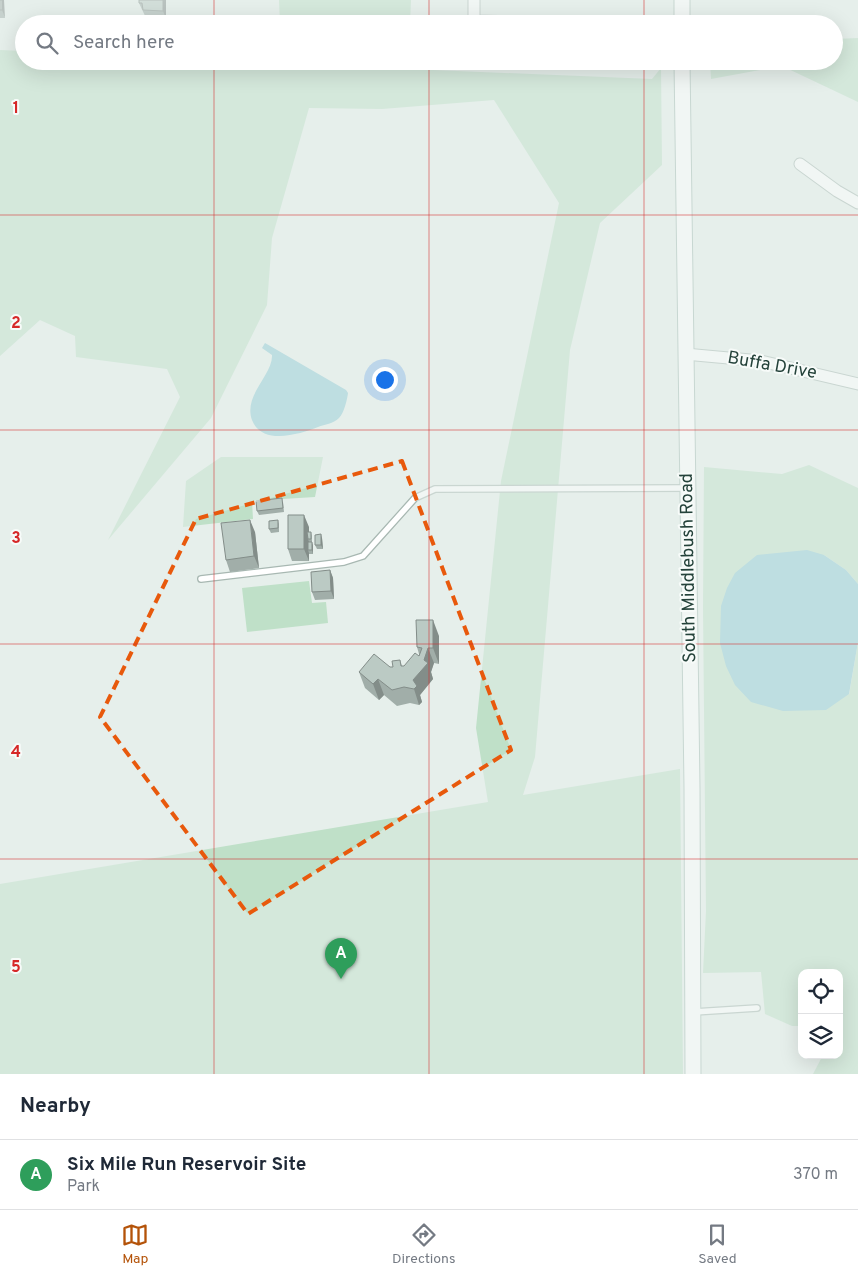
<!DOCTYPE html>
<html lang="en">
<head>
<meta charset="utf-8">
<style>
	body { margin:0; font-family:Overpass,sans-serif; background:#f6f6f7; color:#1f2937 }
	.controls { position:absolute; right:15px; bottom:15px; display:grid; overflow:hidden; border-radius:10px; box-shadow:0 5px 20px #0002 }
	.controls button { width:45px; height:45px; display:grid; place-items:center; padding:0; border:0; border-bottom:1px solid #e0e1e3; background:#fff; color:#1f2937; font:25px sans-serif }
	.you { position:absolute; left:384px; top:379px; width:18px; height:18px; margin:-12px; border:4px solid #fff; border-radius:50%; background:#1a73e8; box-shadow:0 0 0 8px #1a73e833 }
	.badge { display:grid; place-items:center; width:32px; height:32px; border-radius:50%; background:#b45309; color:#fff; font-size:16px; font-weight:700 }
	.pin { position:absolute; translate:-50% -41px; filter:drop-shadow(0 1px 2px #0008) }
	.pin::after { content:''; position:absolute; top:26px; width:18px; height:15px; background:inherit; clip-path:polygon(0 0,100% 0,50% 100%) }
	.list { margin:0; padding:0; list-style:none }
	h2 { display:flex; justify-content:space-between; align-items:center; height:65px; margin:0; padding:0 20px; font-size:21px }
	h2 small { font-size:16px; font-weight:400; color:#747a83 }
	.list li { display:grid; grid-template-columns:32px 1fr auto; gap:15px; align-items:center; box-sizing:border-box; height:70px; padding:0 20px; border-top:1px solid #e0e1e3 }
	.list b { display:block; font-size:19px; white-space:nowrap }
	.list p { margin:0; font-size:16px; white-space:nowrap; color:#747a83 }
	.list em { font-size:16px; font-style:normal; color:#747a83 }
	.icon { flex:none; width:28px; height:28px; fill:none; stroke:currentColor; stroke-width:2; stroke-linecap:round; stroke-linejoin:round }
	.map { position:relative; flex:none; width:858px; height:1074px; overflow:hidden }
	.search { position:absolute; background:#fff; box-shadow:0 5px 20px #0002; left:15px; right:15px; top:15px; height:55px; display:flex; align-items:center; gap:12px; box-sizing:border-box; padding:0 18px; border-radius:28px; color:#747a83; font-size:19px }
	.sheet { height:135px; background:#fff }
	nav { display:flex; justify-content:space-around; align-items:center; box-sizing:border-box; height:70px; border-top:1px solid #e0e1e3; background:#fff; font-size:14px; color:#747a83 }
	nav a { display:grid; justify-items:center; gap:2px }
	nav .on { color:#b45309 }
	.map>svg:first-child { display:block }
	.green { fill:#bfe0c8 }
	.water { fill:#8ec9d4 }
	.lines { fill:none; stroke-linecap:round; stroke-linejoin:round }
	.lane-casing { stroke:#a8b8b2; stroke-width:8 }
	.street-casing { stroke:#a8b8b2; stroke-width:13 }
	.secondary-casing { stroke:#a4bbb3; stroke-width:17 }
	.lane { stroke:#fff; stroke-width:5.5 }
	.street { stroke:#fff; stroke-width:11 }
	.secondary { stroke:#fff; stroke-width:15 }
	.wall { fill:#a1aea9 }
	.shaded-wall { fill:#838d89 }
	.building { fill:#bbcac4; stroke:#838d89 }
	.marked { fill:none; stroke:#e8590c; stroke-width:4; stroke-dasharray:10 6; stroke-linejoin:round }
	.grid { fill:none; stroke:#d62828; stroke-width:1; stroke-opacity:0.55 }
	.labels { text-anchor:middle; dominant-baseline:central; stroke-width:4; stroke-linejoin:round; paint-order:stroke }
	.street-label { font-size:18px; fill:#24423a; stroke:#f7fbf9 }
	.grid-label { font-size:16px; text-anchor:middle; font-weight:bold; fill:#d62828; stroke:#f7fbf9; stroke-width:4; stroke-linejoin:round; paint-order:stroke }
</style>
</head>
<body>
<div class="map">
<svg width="858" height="1074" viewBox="0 0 858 1074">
	<rect width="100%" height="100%" fill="#e6efeb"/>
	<path class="green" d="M279,0h132l-1,24h-130z
		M858,38v64l-76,-36 -71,13 -1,-18h124v-22z
		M0,50l24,1v10h386v8l242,10 9,-11 1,97 -62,58 -30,127 -35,407 -12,38 157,-26 3,305h-683v-190l488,-82 -12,-74 25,-247 58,-278 -65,-103 -112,9 -73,-1 -37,130 -5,67 -56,113 -103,122 72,-143 -13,-28 -91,-12 -1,-21 -35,-16 -40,36z
		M221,457h102l-8,40 -63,4 1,18 -70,8 3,-46z
		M809,465l49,23v96l-12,-14 -22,-15 25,140 9,-53v432h-45l10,-19h16v-82h-37v53h-10l-27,-12 -4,-42 -58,1 3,-62 -3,-303 1,-141 78,7z
		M309,581l3,22 14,-1 2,21 -81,9 -5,-44z"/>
	<path class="water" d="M265,343l81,47 2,3c-1,7 -4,20 -9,25 -6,6 -14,6 -21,9 -18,7 -56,19 -66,-7 -9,-25 21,-45 20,-65l-10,-7z
		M807,550l17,5 22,15 12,14v58l-9,52 -23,16 -43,1 -32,-9 -16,-17 -9,-19 -6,-23 1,-37 6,-18 8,-15 22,-18z"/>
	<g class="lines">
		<g class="lane-casing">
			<path id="lane" d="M201,579l143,-17 19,-6 52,-58 20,-9 251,-1
				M694,1012l63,-4"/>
		</g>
		<g class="street-casing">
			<path id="street" d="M474,0v21l158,3
				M800,164l37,27 21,12
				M685,354l76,7 97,23"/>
		</g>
		<g class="secondary-casing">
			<path id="secondary" d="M682,24v-24
				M682,61l10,727 1,286"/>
		</g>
		<use href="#lane" class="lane"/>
		<use href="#street" class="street"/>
		<use href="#secondary" class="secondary"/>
	</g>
	<path class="wall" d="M0,0l5,18h-5z
		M166,0v19l-20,-1 -7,-15z
		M283,502l1,10 -25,3 -2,-4z
		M278,520l1,4v8l-8,1 -2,-4z
		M309,527v5h2l1,4v7l1,3v8h-4v-1v8h-17l-4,-12z
		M255,532l4,36 -29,4 -4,-12z
		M322,538l1,11h-6l-2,-4z
		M330,570l3,8 1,21 -19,1 -3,-8z
		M439,636v28l-5,-1 -3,9 2,7 -13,16 2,7 -3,3 -9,-2 -13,3 -13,-11 -5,5 -14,-12 -6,-16 34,-5 7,-7 2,6h2l15,-10v-2l-2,-7z"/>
	<path class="shaded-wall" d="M2,0h2l1,18 -3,-8z
		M163,0h3v19l-3,-8z
		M304,515l5,12v12h-1l1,3 -1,8 1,3v8l-5,-12z
		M250,520l5,12 4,36 -5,-12z
		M321,534l1,4 1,11 -2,-4z
		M312,542l1,4v8l-1,-4z
		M330,570l3,8 1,21 -3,-8z
		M433,620l6,16v28l-6,-16z
		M428,648l6,15 -3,9 2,7 -13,16 2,7 -3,3 -5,-16 -1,-9z
		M378,679l6,16 -5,5 -6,-16z"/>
	<path class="building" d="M0,0h2v10h-2z
		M139,0h24v11l-20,-1 -1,-7h-3z
		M282,498l1,10 -26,3 -1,-10z
		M288,515h16v34h-16z
		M250,520l4,36 -28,4 -5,-37z
		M278,520v8l-9,1v-8z
		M307,532h4v7h-3z
		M321,534v11h-6v-10z
		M308,542h4v8h-4z
		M330,570l1,21 -19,1 -1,-20z
		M416,620h17v28h-5l-4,12 4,3 -15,17 4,6 -3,3 -10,-2 -12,3 -14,-11 -5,5 -14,-12 15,-18 16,13h3l-1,-6 8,-1 1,6h3l11,-13 4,3 3,-8 -5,-1z"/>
	<path d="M0 0H858V1074H0ZM402,461l109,289 -263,164 -148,-197 96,-198z" fill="#e6efeb" fill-opacity=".55" fill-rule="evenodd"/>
	<path class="marked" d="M402,461l109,289 -263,164 -148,-197 96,-198z"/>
	<path class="grid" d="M214,0v24M429,0v24M644,0v24M214,61v1013M429,61v1013M644,61v1013M0,215h858M0,430h858M0,644h858M0,859h858"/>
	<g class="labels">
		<g class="street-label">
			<text transform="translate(772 366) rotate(10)">Buffa Drive</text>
			<text transform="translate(689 568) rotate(-91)">South Middlebush Road</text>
		</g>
	</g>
	<g class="grid-label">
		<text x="16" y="113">1</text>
		<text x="16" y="328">2</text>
		<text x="16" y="543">3</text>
		<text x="16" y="757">4</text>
		<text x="16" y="972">5</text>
	</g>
</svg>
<div class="controls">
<button><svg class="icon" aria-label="locate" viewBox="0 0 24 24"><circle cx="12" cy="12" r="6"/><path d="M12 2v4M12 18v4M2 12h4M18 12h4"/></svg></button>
<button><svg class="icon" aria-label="layers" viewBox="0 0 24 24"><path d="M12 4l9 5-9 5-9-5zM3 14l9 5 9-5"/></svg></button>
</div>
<div class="you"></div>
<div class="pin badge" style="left:341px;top:979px;background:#2e9e5b">A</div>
<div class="search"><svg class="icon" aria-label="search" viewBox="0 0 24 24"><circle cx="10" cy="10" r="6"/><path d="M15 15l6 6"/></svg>Search here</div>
</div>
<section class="sheet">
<h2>Nearby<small></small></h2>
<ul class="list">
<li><span class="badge" style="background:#2e9e5b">A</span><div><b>Six Mile Run Reservoir Site</b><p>Park</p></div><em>370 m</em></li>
</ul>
</section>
<nav>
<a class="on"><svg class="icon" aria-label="map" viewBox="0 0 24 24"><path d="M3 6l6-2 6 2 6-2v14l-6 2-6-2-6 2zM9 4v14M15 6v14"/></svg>Map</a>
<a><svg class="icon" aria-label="directions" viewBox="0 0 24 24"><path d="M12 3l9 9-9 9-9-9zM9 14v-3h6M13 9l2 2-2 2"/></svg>Directions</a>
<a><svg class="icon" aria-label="saved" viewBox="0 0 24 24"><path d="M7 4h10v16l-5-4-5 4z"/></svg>Saved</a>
</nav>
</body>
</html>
